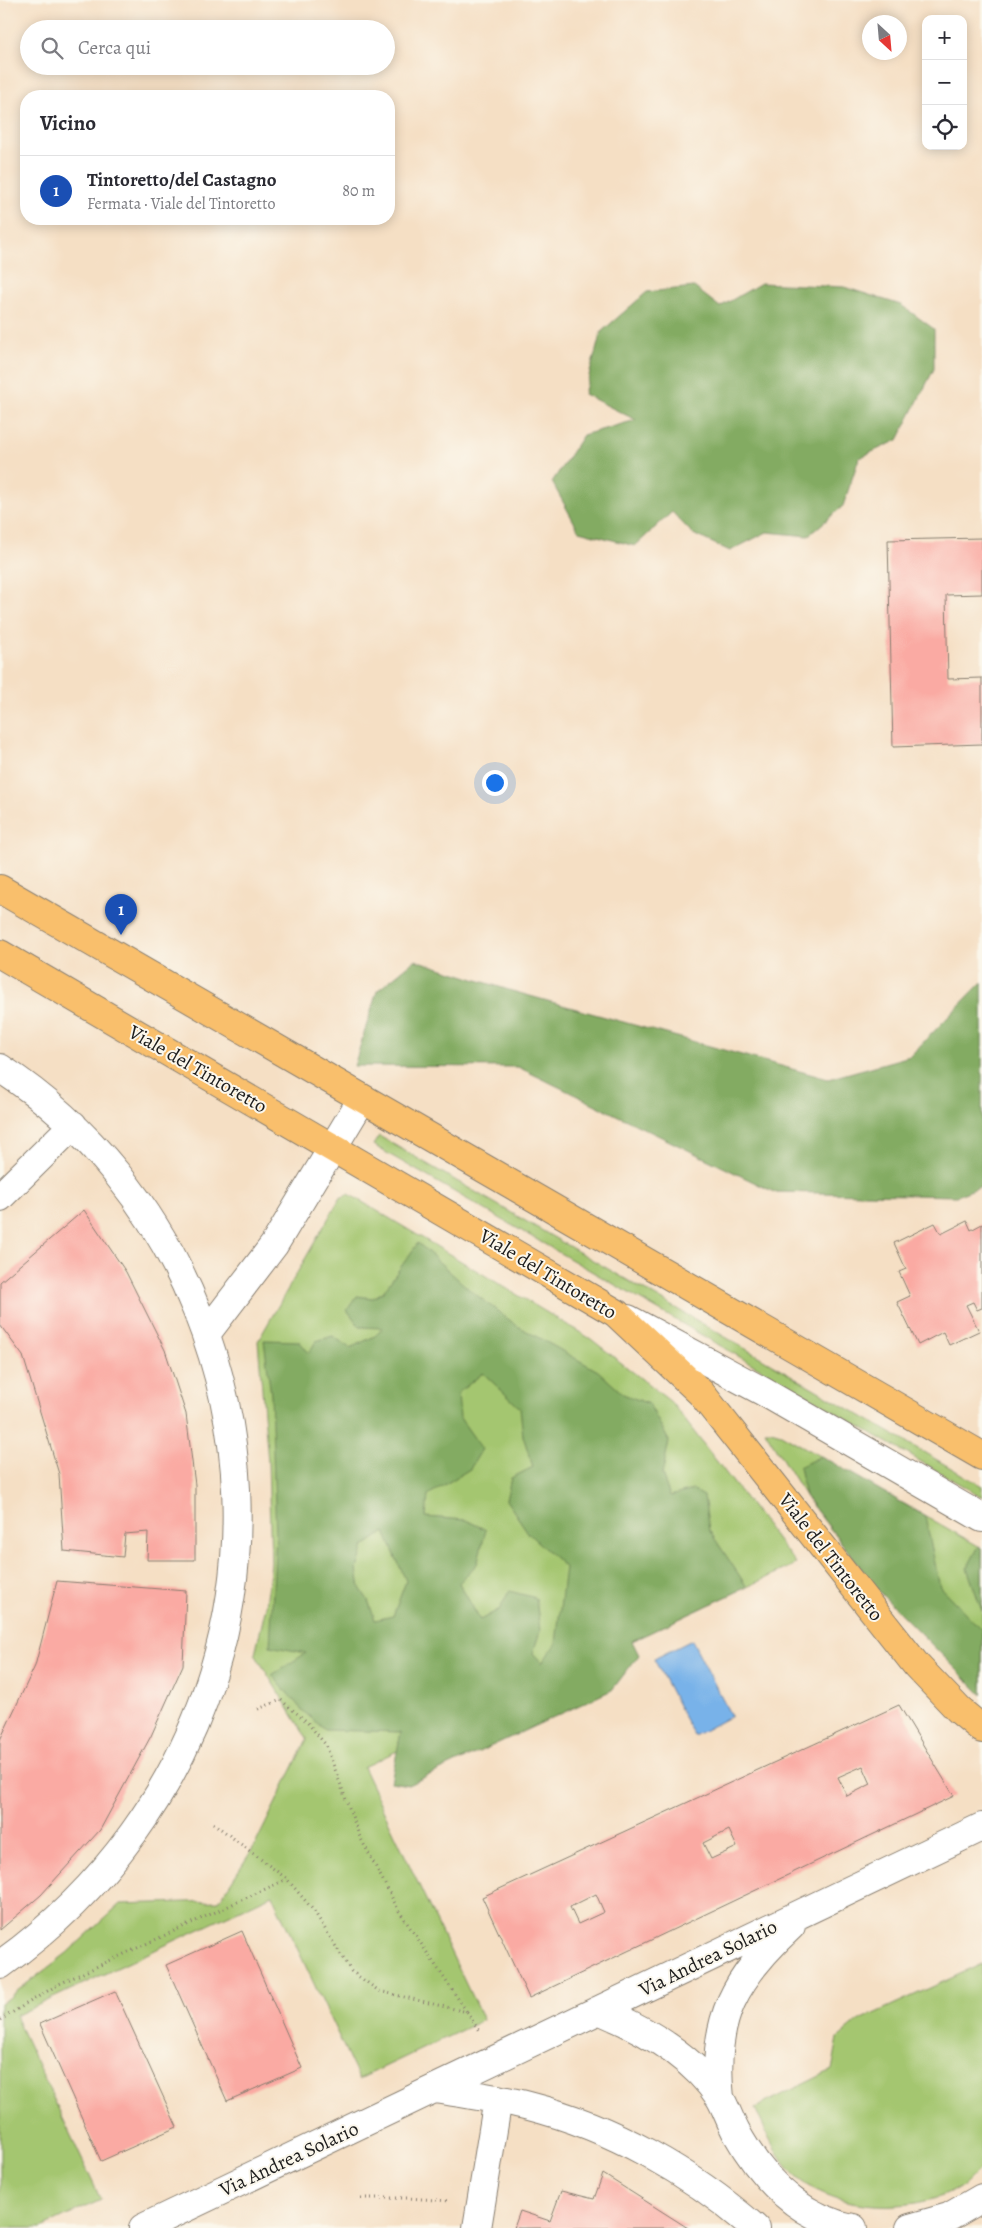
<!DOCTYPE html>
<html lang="it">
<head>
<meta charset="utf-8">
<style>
	body { margin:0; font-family:Alegreya,serif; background:#f7f7f7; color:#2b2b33 }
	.controls { position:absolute; right:15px; top:15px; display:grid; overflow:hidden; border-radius:10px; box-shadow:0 2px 12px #0003 }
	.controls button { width:45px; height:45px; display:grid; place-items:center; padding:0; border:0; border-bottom:1px solid #e1e1e2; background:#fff; color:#2b2b33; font:25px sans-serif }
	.compass { position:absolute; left:862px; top:15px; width:45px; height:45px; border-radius:50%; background:#fff; box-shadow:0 2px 12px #0003; rotate:154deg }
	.you { position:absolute; left:494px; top:782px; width:18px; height:18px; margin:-12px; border:4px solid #fff; border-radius:50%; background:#1a73e8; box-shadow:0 0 0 8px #1a73e833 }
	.badge { display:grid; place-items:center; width:32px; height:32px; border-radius:50%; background:#c8321e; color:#fff; font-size:16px; font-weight:700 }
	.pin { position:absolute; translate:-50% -41px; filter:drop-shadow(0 1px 2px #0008) }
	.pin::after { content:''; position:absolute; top:26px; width:18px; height:15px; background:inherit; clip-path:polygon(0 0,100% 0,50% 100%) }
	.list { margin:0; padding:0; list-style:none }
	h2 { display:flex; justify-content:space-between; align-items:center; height:65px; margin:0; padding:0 20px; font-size:21px }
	h2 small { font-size:16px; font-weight:400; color:#7c7c81 }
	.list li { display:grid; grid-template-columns:32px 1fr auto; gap:15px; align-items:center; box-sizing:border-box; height:70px; padding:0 20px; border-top:1px solid #e1e1e2 }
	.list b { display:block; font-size:19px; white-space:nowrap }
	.list p { margin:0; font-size:16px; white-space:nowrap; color:#7c7c81 }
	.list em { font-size:16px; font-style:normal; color:#7c7c81 }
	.icon { flex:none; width:28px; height:28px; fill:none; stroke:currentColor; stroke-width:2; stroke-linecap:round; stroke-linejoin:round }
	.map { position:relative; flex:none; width:982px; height:2228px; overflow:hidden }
	.search { position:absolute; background:#fff; box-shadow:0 2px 12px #0003; left:20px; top:20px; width:375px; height:55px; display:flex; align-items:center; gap:12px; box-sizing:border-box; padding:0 18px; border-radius:28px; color:#7c7c81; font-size:19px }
	.panel { position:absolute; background:#fff; box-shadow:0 2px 12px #0003; left:20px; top:90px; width:375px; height:135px; border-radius:20px }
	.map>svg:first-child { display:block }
	.green { fill:#a4c66f; stroke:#607146 }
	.forest { fill:#83ab62; stroke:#50643f; fill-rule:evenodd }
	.water { fill:#78b2e9; stroke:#4a6782 }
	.building { fill:#faaaa3; fill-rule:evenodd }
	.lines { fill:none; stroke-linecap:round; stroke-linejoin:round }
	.minor-casing { stroke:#887e70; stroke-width:30 }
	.major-casing { stroke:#887e70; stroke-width:30 }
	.path { stroke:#887e70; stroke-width:3; stroke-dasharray:1 4; stroke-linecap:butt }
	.minor { stroke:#fff; stroke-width:28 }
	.major { stroke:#f9bf6c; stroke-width:28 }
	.labels { text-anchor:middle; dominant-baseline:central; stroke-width:4; stroke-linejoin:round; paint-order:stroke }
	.street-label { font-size:20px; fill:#1c1c1c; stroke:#fbf7ec }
</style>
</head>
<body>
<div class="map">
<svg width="982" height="2228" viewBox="0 0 982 2228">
	<rect width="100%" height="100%" fill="#fbf7ec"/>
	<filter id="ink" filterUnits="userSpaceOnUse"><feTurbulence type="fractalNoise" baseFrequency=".02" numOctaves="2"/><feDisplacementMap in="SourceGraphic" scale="10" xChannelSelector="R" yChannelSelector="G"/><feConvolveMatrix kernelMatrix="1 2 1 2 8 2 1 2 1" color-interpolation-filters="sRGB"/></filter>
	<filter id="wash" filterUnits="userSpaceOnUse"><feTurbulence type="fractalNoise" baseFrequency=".0096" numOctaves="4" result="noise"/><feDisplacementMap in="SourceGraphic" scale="20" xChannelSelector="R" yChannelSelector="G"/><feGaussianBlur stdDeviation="1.12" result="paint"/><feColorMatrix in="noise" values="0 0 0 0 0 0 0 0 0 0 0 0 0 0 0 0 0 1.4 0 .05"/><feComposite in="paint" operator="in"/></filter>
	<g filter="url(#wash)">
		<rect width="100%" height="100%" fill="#f5dfc4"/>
		<path class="green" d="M379,1136l603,350v11l-609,-352z
			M349,1194l242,145 80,63 125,162 -433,203 120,253 -124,59 -87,-184 -257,121 86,184 -60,28h-41v-224l67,-51 53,-49 99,-3 36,-56 52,-106 -52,-85 11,-48 5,-44 -3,-100 -10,-121 82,-143z
			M765,1431h6l10,3 201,114v147l-100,-100 -77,-99z
			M982,1964v203c-8,7 -16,18 -26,23 -44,23 -117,21 -157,-11 -21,-18 -33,-47 -44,-71l77,-38 6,-32 20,-17z"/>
		<path class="forest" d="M761,283l83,4 57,18 33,24v40l-36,71 -39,18 -16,48 -35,30 -41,-4 -37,19 -37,-17 -21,-22 -37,34 -56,-15 -27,-49 31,-47 53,-15 -52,-26 17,-62 46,-40 47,-5 26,20z
			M415,960l97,31 316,88 82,-23 72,-74v204l-26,10 -182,-4 -256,-125 -164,-1 23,-75z
			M418,1243l53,48 45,34 82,46 25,23 26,10 20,37 -7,34 8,21 23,-6 11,6 5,34 38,57 -115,54 7,14 -27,35 -204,95 -17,-3 10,-50 -76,-2 -23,-20 -30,-35 34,-22 -36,-7 6,-113 -5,-138 -7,-55 35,1 10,12 7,-12 17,-5 17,12 25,-12 8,-8 -23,-1 -13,-17 10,-14 16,2 10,-6zM483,1373l37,35 3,28 10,31 -22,11 -5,22 23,34 36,33 -9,76 -14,20 -9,-10 7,-22 -4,-33 -27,-7 -9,18 -20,11 -21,-37 18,-19 9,-34 -20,-10 -40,-3 2,-22 42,-26 12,-20 -22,-31 -2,-25zM385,1532l21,49 -13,35 -18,4 -7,-20 -8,-12 -3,-19 7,-23z
			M821,1456l104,60 15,71 42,43v65l-100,-100 -77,-99 -6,-29z
			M979,1546l3,2v63l-15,-43z"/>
		<path class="water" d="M692,1640l39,76 -37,20 -40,-77z"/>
		<g id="blocks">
			<path class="building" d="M982,538v56l-36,1 2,84 34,-1v66l-89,3 -5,-207z
				M84,1210l42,62 39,78 21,64 9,71v75h-48l1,-28 -23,2 -2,23 -59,-6 -5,-77 -36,-118 -23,-31v-43z
				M967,1221l4,9 11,-6v84l-5,2 -4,-8 -7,3 13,26 -30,14 -6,-13 -25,13 -21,-43 13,-6 -11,-24 7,-3 -12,-26 41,-20 6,11z
				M57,1581l129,10 -3,74 -32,71 -51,94 -59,65 -41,35v-190l35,-74z
				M899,1705l55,91 -425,202 -47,-101zM863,1766l8,18 -24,12 -9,-19zM729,1830l8,17 -26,12 -8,-16zM596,1894l8,18 -26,12 -8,-17z
				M242,1931l60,137 -75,33 -61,-136z
				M115,1991l62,136 -76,34 -61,-137z
				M603,2174l85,54h-174l6,-17 30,10 11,-30 33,8z"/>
		</g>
	</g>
	<g filter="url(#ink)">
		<use href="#blocks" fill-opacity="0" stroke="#887e70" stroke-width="1"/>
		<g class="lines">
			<g class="minor-casing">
				<path id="minor" d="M0,1068c89,58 158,144 197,243 96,241 13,504 -197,654
					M0,1197l73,-72
					M628,1319l136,73 218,126
					M206,1334l68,-89 88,-146
					M601,2011c43,18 92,45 119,87 6,10 10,23 16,34 26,47 64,86 117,96
					M435,2089c32,5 63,9 94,17 83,21 162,66 226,122
					M720,2098c-9,-79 15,-120 71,-172
					M143,2228l839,-401
					M477,2228l21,-129
					M910,2228l39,-11 33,-19"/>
			</g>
			<g class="major-casing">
				<path id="major" d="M0,889l982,567
					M0,954l616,359 85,80 216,273 42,44 23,19"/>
			</g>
			<path class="path" d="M258,1709l23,-9 25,21 20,24 33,90 40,76 68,101
				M213,1823l74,56 27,32 37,60 28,20 88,21 12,19
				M0,2020l59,-36 228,-105
				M361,2198h47l42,3"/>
			<use href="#minor" class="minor"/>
			<use href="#major" class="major"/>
		</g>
	</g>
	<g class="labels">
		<g class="street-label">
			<text transform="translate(198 1069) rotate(30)">Viale del Tintoretto</text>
			<text transform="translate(548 1274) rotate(31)">Viale del Tintoretto</text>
			<text transform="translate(831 1557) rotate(52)">Viale del Tintoretto</text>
			<text transform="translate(708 1958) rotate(-26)">Via Andrea Solario</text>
			<text transform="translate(289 2159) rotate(-25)">Via Andrea Solario</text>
		</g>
	</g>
</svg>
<div class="controls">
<button>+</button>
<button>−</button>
<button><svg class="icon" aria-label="locate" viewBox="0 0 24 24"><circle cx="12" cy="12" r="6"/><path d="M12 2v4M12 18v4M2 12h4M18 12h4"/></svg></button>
</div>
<svg class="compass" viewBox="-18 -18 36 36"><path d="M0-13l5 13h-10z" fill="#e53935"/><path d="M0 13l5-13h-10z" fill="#7c7c81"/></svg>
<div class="you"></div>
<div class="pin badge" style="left:121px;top:935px;background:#1a4fb4">1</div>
<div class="search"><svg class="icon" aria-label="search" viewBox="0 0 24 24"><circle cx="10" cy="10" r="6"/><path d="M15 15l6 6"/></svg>Cerca qui</div>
<section class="panel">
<h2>Vicino<small></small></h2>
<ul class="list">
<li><span class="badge" style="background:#1a4fb4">1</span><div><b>Tintoretto/del Castagno</b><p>Fermata · Viale del Tintoretto</p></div><em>80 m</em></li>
</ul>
</section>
</div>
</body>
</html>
